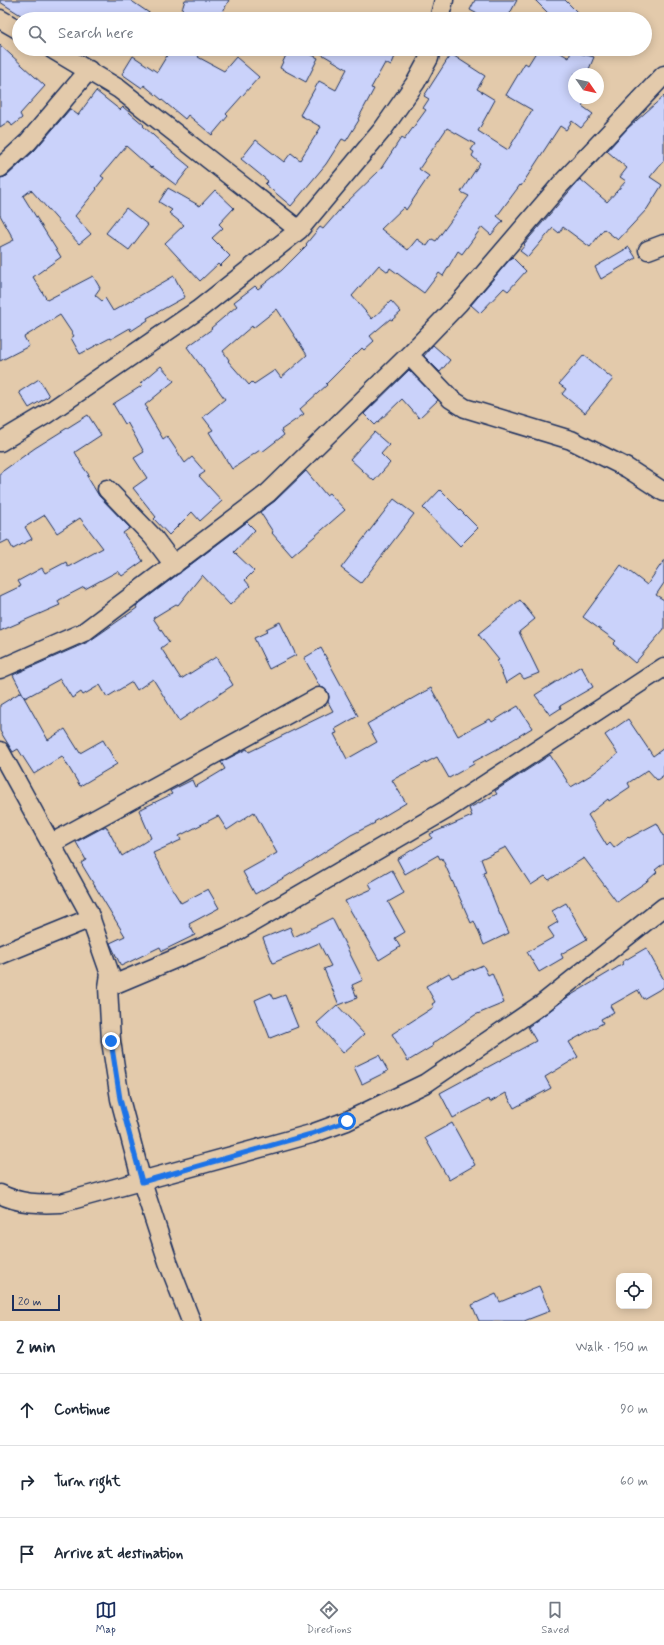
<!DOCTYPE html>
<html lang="en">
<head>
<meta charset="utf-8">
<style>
	body { margin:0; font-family:Mynerve,sans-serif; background:#f6f6f7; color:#1f2937 }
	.controls { position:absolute; right:12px; bottom:12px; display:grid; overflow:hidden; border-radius:8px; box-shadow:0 2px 10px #0003 }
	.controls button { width:36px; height:36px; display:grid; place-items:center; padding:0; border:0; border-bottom:1px solid #e0e1e3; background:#fff; color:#1f2937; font:20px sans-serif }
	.compass { position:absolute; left:568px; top:68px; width:36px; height:36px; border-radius:50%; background:#fff; box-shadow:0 2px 10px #0003; rotate:124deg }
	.scale { position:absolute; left:12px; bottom:10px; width:48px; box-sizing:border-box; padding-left:4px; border:2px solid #1b2f5e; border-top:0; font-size:11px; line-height:14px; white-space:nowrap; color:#1b2f5e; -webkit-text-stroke:3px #e3caab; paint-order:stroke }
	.stop { position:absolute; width:12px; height:12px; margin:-9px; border:3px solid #1a73e8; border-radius:50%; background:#fff }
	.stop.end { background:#1a73e8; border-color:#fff; box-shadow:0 1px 4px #0008 }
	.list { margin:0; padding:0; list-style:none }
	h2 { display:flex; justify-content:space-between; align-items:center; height:52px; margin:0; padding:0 16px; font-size:17px }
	h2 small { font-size:13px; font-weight:400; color:#747a83 }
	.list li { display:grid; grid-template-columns:26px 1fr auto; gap:12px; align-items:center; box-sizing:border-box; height:72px; padding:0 16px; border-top:1px solid #e0e1e3 }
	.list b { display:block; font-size:15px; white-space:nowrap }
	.list em { font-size:13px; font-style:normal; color:#747a83 }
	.icon { flex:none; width:22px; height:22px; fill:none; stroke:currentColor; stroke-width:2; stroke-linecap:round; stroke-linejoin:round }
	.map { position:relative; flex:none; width:664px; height:1321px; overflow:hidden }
	.search { position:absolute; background:#fff; box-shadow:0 2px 10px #0003; left:12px; right:12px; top:12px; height:44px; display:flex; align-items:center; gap:10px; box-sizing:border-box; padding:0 14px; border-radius:22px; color:#747a83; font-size:15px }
	.sheet { height:268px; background:#fff }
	nav { display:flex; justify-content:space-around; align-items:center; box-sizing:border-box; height:56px; border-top:1px solid #e0e1e3; background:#fff; font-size:11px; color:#747a83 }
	nav a { display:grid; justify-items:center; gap:2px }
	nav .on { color:#1b2f5e }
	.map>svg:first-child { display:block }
	.building { fill:#cad2fa; stroke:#1b2f5e; fill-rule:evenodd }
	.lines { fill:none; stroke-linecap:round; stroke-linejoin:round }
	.minor-casing { stroke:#1b2f5e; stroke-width:21 }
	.minor { stroke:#e3caab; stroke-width:18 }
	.route { stroke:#1a73e8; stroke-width:5 }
</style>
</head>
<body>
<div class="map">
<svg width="664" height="1321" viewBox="0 0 664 1321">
	<rect width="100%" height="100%" fill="#e3caab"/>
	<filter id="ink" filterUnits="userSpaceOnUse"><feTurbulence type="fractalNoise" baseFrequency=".025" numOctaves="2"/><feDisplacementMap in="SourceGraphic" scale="8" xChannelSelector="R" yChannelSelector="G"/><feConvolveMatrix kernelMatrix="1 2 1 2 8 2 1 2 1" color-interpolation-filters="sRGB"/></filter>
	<g filter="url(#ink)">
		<path class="building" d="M0,0h130l28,19h-131l-27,-17z
			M185,0h44l-10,19h-40z
			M475,0h42l-10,19h-20l-17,-9z
			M535,0h30l19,19h-30z
			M0,45l45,41 -25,28 2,4 -10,8 -3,-5 -9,6z
			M171,49h32l-5,8 26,14 12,-14 23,20 -33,37 2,2 -16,19 -24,-20 -3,4 -41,-34 -2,3 -20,-14 11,-18 24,16z
			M289,49h11l18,9 -12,24 -26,-14z
			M313,49h85l-7,17 -6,-3 -14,25 3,1 -16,30 1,1 -13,21 -4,-2 -16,25 -35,42 -26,-22 3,-3 -27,-22 15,-19 28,22 7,-9 9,7 21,-33 -21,-12 19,-34 17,9 11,-21z
			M538,49h16l15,9 2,-7 23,6 -7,17h-13v24h13l-5,8 11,8 -12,14 -9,-7 -6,9 -6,-4 -39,60 -1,-1 -23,31 6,5 -12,14 -9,-8 -20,27 -4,-3 -15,25 -4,-3 -15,20 -34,-25 -2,4 -9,-7 -27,31 20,23 19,-18 10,11 -9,8 -2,-1 -20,17 4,5 -10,9 -2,-2 -36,36 1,1 -27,24 4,5 -23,16 3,5 -22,17 -2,-2 -28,19 -23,-37 4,-2 -10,-13 22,-18 -38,-52 25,-18 -1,-1 26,-22 -3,-4 21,-16 3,3 24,-19 25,-25 -1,-1 14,-17 3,2 20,-23 37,-36 21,-32 3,2 22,-30 -3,-2 6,-9 -5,-3 27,-42 34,22 -8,13 18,11 -17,31 30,19 24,-40 -26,-15 19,-32 3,2zM447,128l28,16 -4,6 3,2 -2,4 8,7 -19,29 8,4 -33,45 -4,-2 -5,7 -10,-7 -9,11 -27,-21 23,-22 2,3 23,-34 -10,-7zM277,309l30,46 -26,23 -6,-8 -21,14 -2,-2 -3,3 -21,-24 1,-1 -6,-9 29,-25 1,2z
			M96,91l24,19 3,-3 21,18 -1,1 31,28 16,13 -14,18 -24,-18 -1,1 -25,-22 -25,30 3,2 -8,10 1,1 -22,27 16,18 -12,10 -48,-54 -8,6 38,61 -28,20 14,23 46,-24 7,12 -5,7 7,6 3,-3 8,13 61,-35 11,21 -38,21 1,2 -17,11 -1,-3 -19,11 -1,-1 -30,16 -9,-16 3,-2 -14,-21 -36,22 5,9 -29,15v-114l14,-7 -14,-25v-37l7,-2 28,-26 35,-41 8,6z
			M664,96v64l-14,17 12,8 -15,24 -29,31 -14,-11 -14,18 -27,-20 -4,6 -6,-5 -25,29 -8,-6 5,-6 -1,-1 56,-65 27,23 19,-21 -6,-4 7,-9 -20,-17 20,-22z
			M168,188l32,18 15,-16 19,18 -15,16 4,4 -11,10 18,18 -10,10 -2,-2 -18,17 -35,-38 19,-18 -15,-12 3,-3 -13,-8z
			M126,208l22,17 -19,25 -23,-17z
			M629,247l7,11 -35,21 -6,-12z
			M512,257l14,14 -18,20 -4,-3 -24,25 -9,-8z
			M433,345l17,15 -10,12 -16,-16z
			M584,355l29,24 -28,34 -23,-19 4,-5 -7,-5z
			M161,366l13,15 -29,24 3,4 -2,1 17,29 4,-3 18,27 7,-6 13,15 -6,4 23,25 -22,20 -8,-9 -23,23 -15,-16 2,-2 -23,-29 14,-10 -13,-20 10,-6 -17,-30 -2,2 -12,-20 30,-19 -2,-2z
			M409,370l29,30 -19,18 -17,-19 -27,26 -11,-11z
			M39,379l10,17 -20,12 -10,-16z
			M88,415l13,20 -26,17 6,11h-1l9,12 -2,1 12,20 31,32 -7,5 20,28 -21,15 -4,-5 -33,18 -1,-2 -25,13 -1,2 2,3 -60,26v-35l21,-10 -3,-5 24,-13 3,5 21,-11 2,5 35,-19 -23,-30 -23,15 -12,-18 -20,12 7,12 -19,10 -5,-9 -8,4v-71l35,-25z
			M374,432l15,13 -8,9 9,9 -16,18 -24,-22z
			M306,471l20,24 3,-2 16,17 -53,46 -20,-23 1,-1 -13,-20 15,-11z
			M440,490l38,38 -18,18 -37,-38z
			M394,499l20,15 -53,69 -20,-15z
			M247,522l8,8 -21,22 20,19 -9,9 5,6 -20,19 -28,-30 -24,30 -2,-1 -23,14 16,24 -8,6 20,31 35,-22 17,28 -54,36 -26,-42 -16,11 -5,-8 -25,15 -7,-12 -17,10 -2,-3 -9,6 -12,-19 -35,19 -12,-23 75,-33 13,-9 36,-25 -1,-2z
			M664,560v23l-8,12 8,5v29l-29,34 -22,-19 3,-3 -33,-24 38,-52 26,20z
			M520,600l15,19 -16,13 20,41 -15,6 -4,-5 -14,9 -9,-22 2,-1 -21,-26z
			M280,622l16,33 -27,14 -15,-31 13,-6 -1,-3z
			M321,648l37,68 -23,13 2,4 -3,1 13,25 30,-17 -10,-18 64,-36 27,48 32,-17 2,3 26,-16 14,22 -33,20 -26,14 1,2 -25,14 -12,-21 -45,23 14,23 -32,19 1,1 -24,12 -64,41 -32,18 -12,-22 34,-19 -23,-41 -27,18 -9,-14 -39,20 2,4 -28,13 21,39 7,11 27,-14 11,19 -30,16 6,11 -33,16 -2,-4 -39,19 -11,-23 15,-7 -44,-73 5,-3 -10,-18 30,-16 16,30 29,-18 -12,-28 33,-16 -2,-3 22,-11 3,7 30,-18 -4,-7 26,-13 2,3 84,-41 -5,-9 1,-5 -1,-5 -4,-4 -4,-1 -16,-29z
			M581,666l12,21 -33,19 1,2 -11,7 -15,-20z
			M21,692l27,48 17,-11 15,24 23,-13 14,24 -37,22 -18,-30 -28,18 -16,-25 -5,3 -13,-21v-26z
			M628,719l25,37 11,-8v27l-7,5 -9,-10 -20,13 2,4 -21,14 -1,-2 -20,16 19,31 3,-3 4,5 14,-11 1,1 28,-15 7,13v27l-9,7 2,2 -11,10 -29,20 -33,-44 -35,22 -4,-4 -14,9 -25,-38 -25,12 5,13 -3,1 17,42h1l8,18 -25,12 -10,-24 -3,2 -29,-65 -2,1 -2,-4 -33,19 -8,-15 35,-21 -2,-4 42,-18 -3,-8 28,-14 -2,-3 55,-36 21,32 20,-12 27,-21 -13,-19z
			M392,870l12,23 -16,9 17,30 -10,6 5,9 -21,13 -34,-59 27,-12 -3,-6z
			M566,903l21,36 -26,15 2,4 -24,14 -12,-20 27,-15 -6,-9 10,-6 -6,-11z
			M332,918l31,62 -11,5 5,13 -18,7 -15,-36 7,-3 -12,-23 -46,20 -10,-25 27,-11 4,10z
			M646,948l18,32v7l-21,12 -5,-9 -28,16 4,6 -13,7 2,4 -34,19 9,15 -33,20 6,11 -37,20 -8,-15 -16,9 -1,-3 -36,19 -13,-25 96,-52 -8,-14 40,-30 55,-33 -1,-2z
			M483,965l5,10 4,-2 12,30 -29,12 -43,29 1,2 -25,15 -16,-27 42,-27 -2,-3 3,-2 -9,-16 23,-13 3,5z
			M271,993l3,6 11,-4 13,32 -28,11 -15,-38z
			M337,1005l27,29 -21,19 -26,-30z
			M379,1055l9,16 -26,13 -8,-17z
			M452,1123l23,42 -26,15 -24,-42z
			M539,1286l11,25 -26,10h-45l-7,-16 24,-11 4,8z"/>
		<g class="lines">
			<g class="minor-casing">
				<path id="minor" d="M0,19l19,11
					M439,19l5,-19
					M52,49l67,40 180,141
					M0,168l28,-26 61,-72
					M648,250l16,-6
					M409,355l42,44 14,9 106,32 56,28 37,24
					M0,442l45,-27 153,-105 101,-80 84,-101 33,-47 13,-24 2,-9
					M107,489l46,48 21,28
					M0,669l84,-37 184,-139 141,-138 50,-52 101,-118 104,-110
					M0,751l88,160 22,63 -2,13 3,54 9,58 22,83 26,80 23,59
					M52,843l267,-146
					M0,955l91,-37
					M108,987l119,-50 219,-127 218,-143
					M0,1194c20,10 40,10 61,9l250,-69 36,-13 79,-38 116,-79 122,-97"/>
			</g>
			<use href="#minor" class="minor"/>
		</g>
	</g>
	<g class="lines" filter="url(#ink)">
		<path class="route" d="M111,1041l9,58 22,83 169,-48 36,-13"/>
	</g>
</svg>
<div class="controls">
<button><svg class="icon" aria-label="locate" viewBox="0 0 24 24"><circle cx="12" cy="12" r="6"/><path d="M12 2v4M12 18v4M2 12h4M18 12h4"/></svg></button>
</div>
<svg class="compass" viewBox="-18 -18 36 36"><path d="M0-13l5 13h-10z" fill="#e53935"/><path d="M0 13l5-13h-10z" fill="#747a83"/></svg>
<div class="scale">20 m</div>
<div class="stop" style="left:347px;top:1121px"></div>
<div class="stop end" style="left:111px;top:1041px"></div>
<div class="search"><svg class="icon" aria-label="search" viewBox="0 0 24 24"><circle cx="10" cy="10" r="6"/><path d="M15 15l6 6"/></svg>Search here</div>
</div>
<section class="sheet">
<h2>2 min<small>Walk · 150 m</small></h2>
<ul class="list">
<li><svg class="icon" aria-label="ahead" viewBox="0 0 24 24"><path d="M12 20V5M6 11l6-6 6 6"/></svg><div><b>Continue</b></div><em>90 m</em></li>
<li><svg class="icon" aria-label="right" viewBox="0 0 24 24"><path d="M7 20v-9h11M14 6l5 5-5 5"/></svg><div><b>Turn right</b></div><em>60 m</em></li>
<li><svg class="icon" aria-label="arrive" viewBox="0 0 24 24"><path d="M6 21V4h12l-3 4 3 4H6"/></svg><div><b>Arrive at destination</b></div></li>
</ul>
</section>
<nav>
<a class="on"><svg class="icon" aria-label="map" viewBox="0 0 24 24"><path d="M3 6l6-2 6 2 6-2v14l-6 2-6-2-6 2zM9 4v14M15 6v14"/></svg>Map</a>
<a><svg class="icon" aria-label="directions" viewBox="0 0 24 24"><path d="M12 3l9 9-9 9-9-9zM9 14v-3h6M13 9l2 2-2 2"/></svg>Directions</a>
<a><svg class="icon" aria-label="saved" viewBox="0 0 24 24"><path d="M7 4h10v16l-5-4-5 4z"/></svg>Saved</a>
</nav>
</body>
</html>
